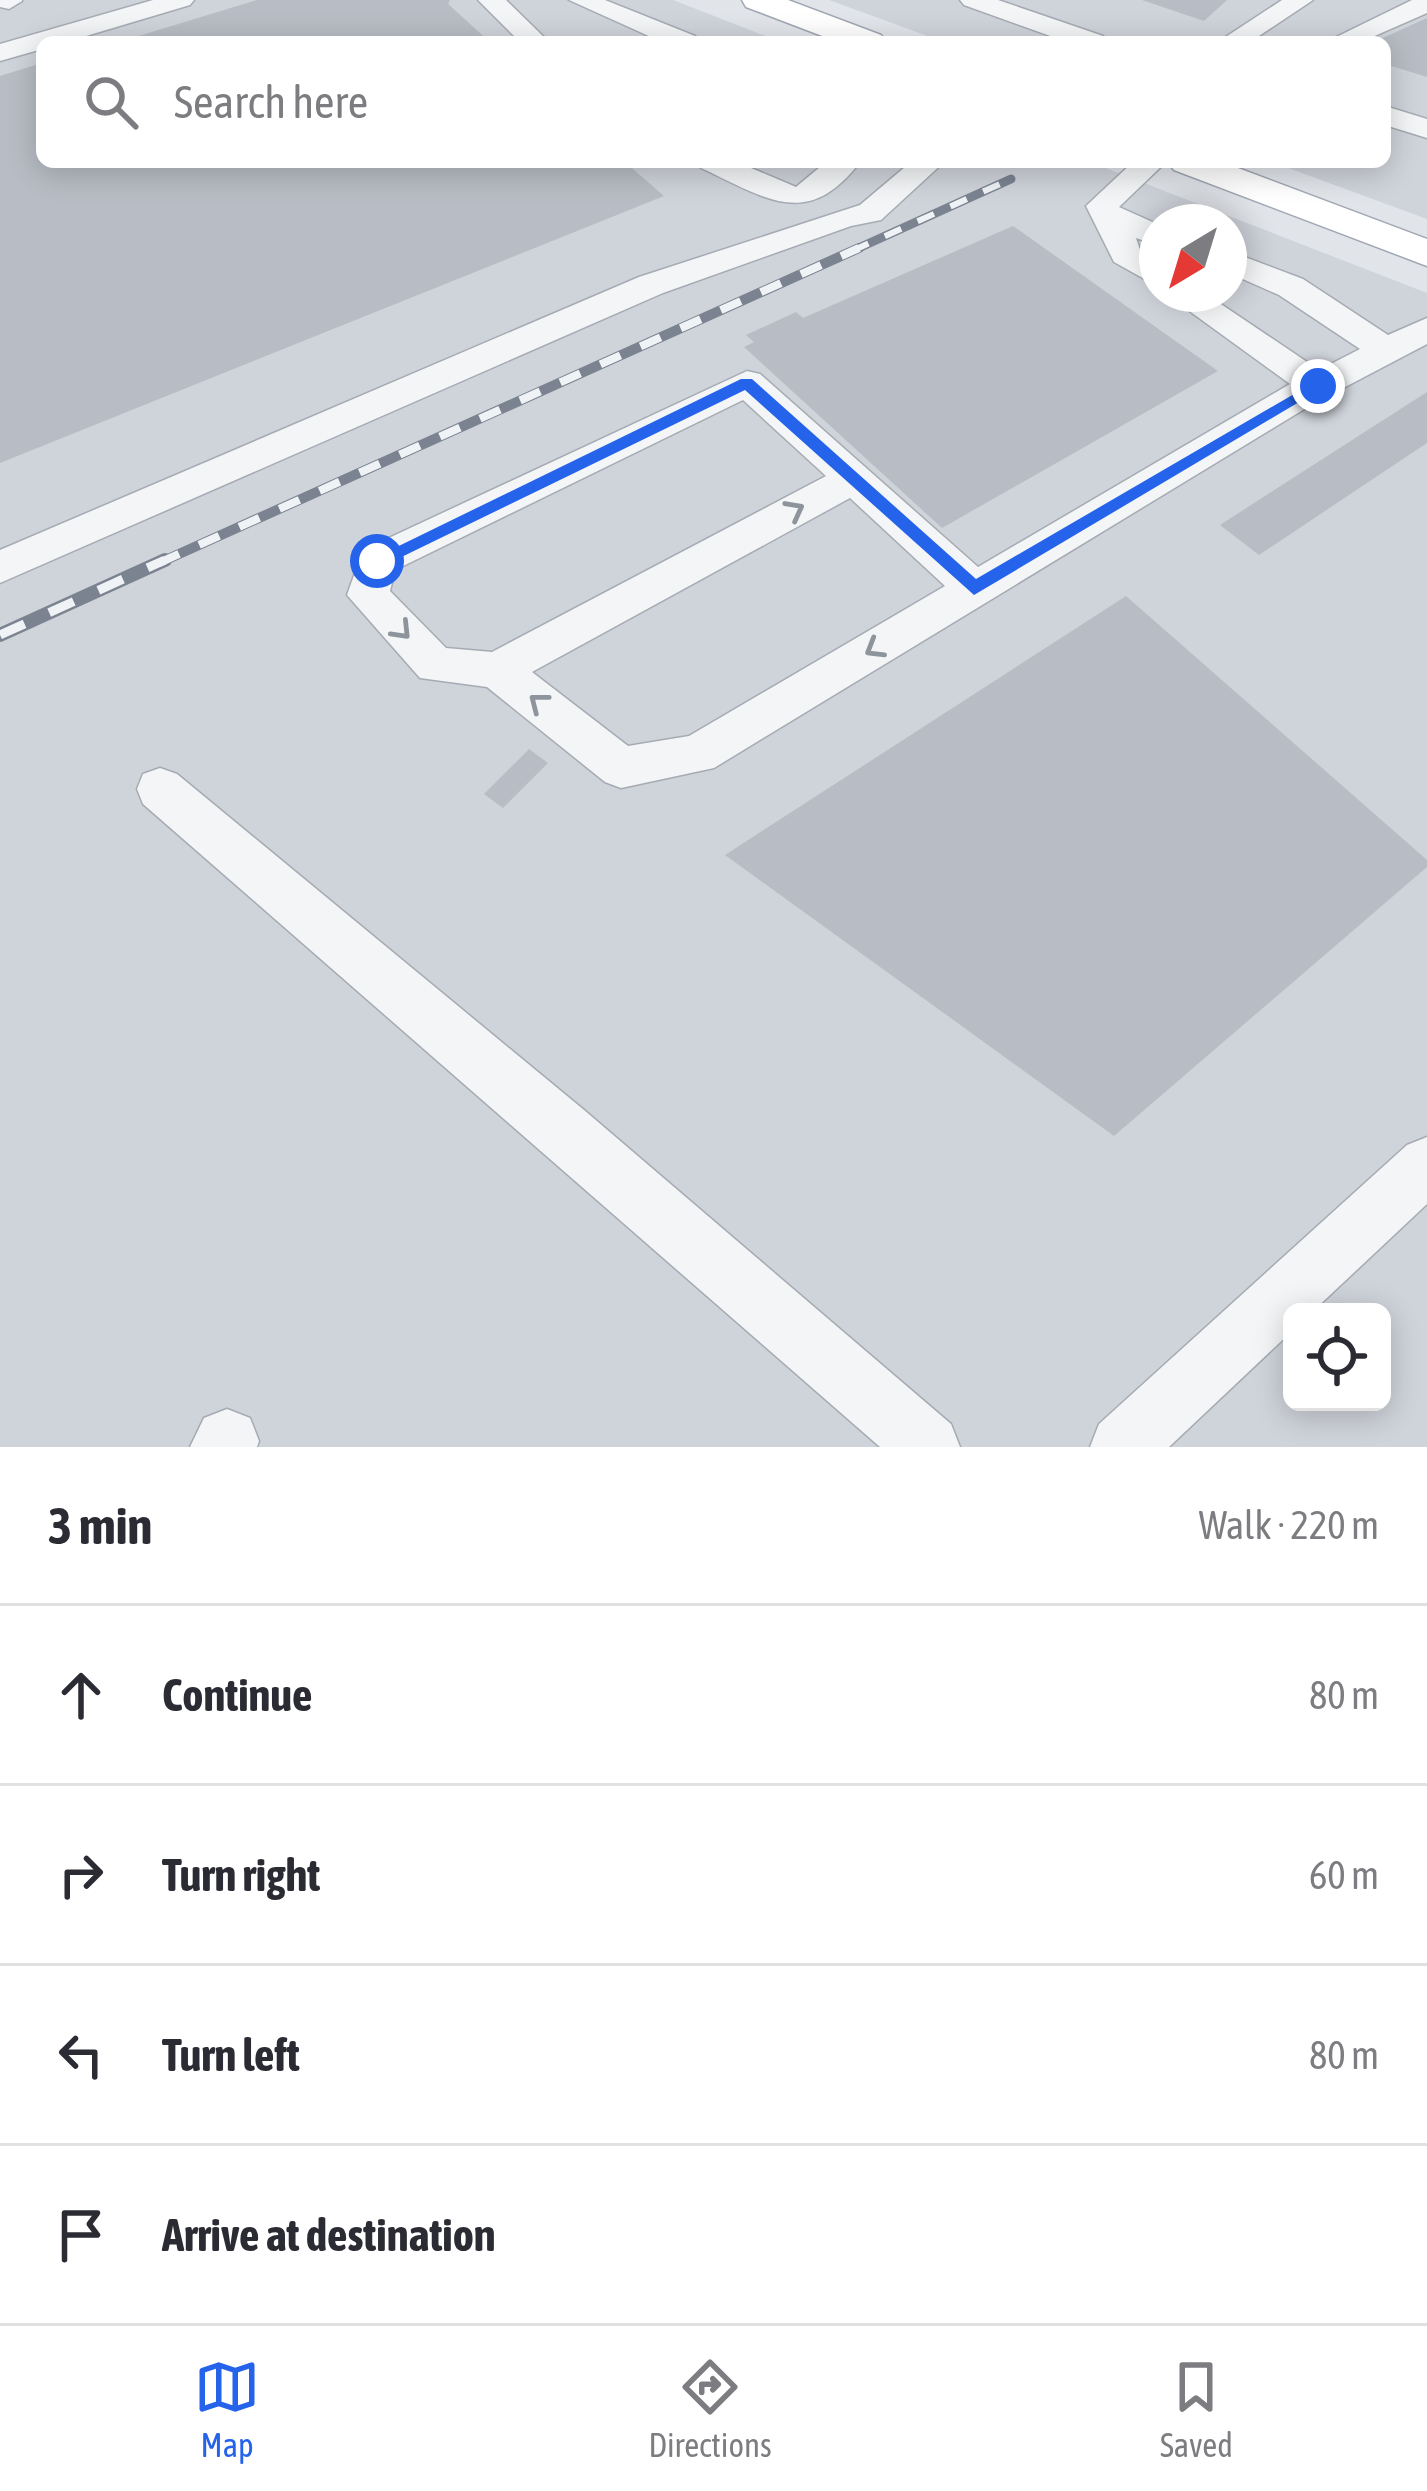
<!DOCTYPE html>
<html lang="en">
<head>
<meta charset="utf-8">
<style>
	body { margin:0; font-family:"Asap Condensed",sans-serif; background:#f7f7f7; color:#2b2b33 }
	.controls { position:absolute; right:36px; bottom:36px; display:grid; overflow:hidden; border-radius:18px; box-shadow:0 6px 30px #0003 }
	.controls button { width:108px; height:108px; display:grid; place-items:center; padding:0; border:0; border-bottom:3px solid #e1e1e2; background:#fff; color:#2b2b33; font:60px sans-serif }
	.compass { position:absolute; left:1139px; top:204px; width:108px; height:108px; border-radius:50%; background:#fff; box-shadow:0 6px 30px #0003; rotate:218deg }
	.stop { position:absolute; width:36px; height:36px; margin:-27px; border:9px solid #2563eb; border-radius:50%; background:#fff }
	.stop.end { background:#2563eb; border-color:#fff; box-shadow:0 3px 12px #0008 }
	.list { margin:0; padding:0; list-style:none }
	h2 { display:flex; justify-content:space-between; align-items:center; height:156px; margin:0; padding:0 48px; font-size:51px }
	h2 small { font-size:39px; font-weight:400; color:#7c7c81 }
	.list li { display:grid; grid-template-columns:78px 1fr auto; gap:36px; align-items:center; box-sizing:border-box; height:180px; padding:0 48px; border-top:3px solid #e1e1e2 }
	.list b { display:block; font-size:45px; white-space:nowrap }
	.list em { font-size:39px; font-style:normal; color:#7c7c81 }
	.icon { flex:none; width:66px; height:66px; fill:none; stroke:currentColor; stroke-width:2; stroke-linecap:round; stroke-linejoin:round }
	.map { position:relative; flex:none; width:1427px; height:1447px; overflow:hidden }
	.search { position:absolute; background:#fff; box-shadow:0 6px 30px #0003; left:36px; right:36px; top:36px; height:132px; display:flex; align-items:center; gap:30px; box-sizing:border-box; padding:0 42px; border-radius:18px; color:#7c7c81; font-size:45px }
	.sheet { height:876px; background:#fff }
	nav { display:flex; justify-content:space-around; align-items:center; box-sizing:border-box; height:168px; border-top:3px solid #e1e1e2; background:#fff; font-size:33px; color:#7c7c81 }
	nav a { display:grid; justify-items:center; gap:6px }
	nav .on { color:#2563eb }
	.map>svg:first-child { display:block }
	.built { fill:#cfd3da; fill-rule:evenodd }
	.building { fill:#b8bdc5 }
	.lines { fill:none; stroke-linecap:round; stroke-linejoin:round }
	.minor-casing { stroke:#a6abb3; stroke-width:3 }
	.major-casing { stroke:#a1a8b4; stroke-width:3 }
	.minor { fill:#f3f5f7; fill-rule:evenodd }
	.major { fill:#fff; fill-rule:evenodd }
	.rail-far2-casing { stroke:#7b8391; stroke-width:9 }
	.rail-far1-casing { stroke:#7b8391; stroke-width:10 }
	.rail-casing { stroke:#7b8391; stroke-width:14 }
	.rail-far2 { stroke:#f0f3f6; stroke-width:6; stroke-dasharray:18; stroke-linecap:butt }
	.rail-far1 { stroke:#f0f3f6; stroke-width:8; stroke-dasharray:22; stroke-linecap:butt }
	.rail { stroke:#f0f3f6; stroke-width:9; stroke-dasharray:27; stroke-linecap:butt }
	.oneway { stroke:#8e949b }
	.route { fill:#2563eb }
</style>
</head>
<body>
<div class="map">
<svg width="1427" height="1447" viewBox="0 0 1427 1447">
	<rect width="100%" height="100%" fill="#e1e4e9"/>
	<path class="built" d="M0,0h673l108,42h-739v120h1048l337,131v1154h-1427zM1157,222h72v72h-72zM1292,1312h90v90h-90z
		M829,0h598v219l-155,-57h113v-120h-441z"/>
	<path class="building" d="M257,0h193l-2,4 42,38h-371z
		M1142,0h85l-23,21z
		M1427,18v59l-42,-13v-22h-11z
		M42,63v99h583l39,34 -664,267v-387z
		M1013,226l205,145 -276,157 -198,-181 10,-5 -8,-7 50,-23 7,6z
		M1427,392v51l-168,112 -39,-30z
		M1126,596l301,264v7l-313,269 -389,-281z
		M529,749l19,14 -45,45 -19,-14z"/>
	<g class="lines">
		<g class="minor-casing">
			<path id="minor" d="M0,0h22v1l-13,8 -9,-2z
				M153,0h41l-4,5 -124,37h-24v7l-42,12v-17z
				M478,0h28l43,42h-29z
				M569,0h36l90,36 3,6h-36z
				M960,0h38l105,36 3,6h-39l-103,-37z
				M1282,0h31l-63,42h-32z
				M1412,0h15v13l-66,29h-35z
				M1385,106l42,13v19l-42,-13z
				M697,162h40l59,25 30,-25h34c-53,69 -94,36 -159,6z
				M911,162h33l-63,58 -30,6 -188,67 -663,290v-33l639,-273 221,-72z
				M1133,162h33l-47,45 38,17v21l-21,-7 4,12 17,11v25l-43,-24 -28,-56z
				M1229,251l74,28 85,56 39,-17v26l-116,61 -597,363 -93,20 -16,-6 -118,-95 -67,-9 -73,-83 16,-45 384,-179 13,3 218,193 312,-183 -124,-90h40l113,76 41,-21 -81,-54 -50,-22zM743,400l83,76 -334,176 -46,-4 -56,-57 5,-21zM850,498l95,88 -256,150 -61,10 -96,-74z
				M160,768l17,6 407,336 367,314 9,23h-80l-737,-643 -6,-15 6,-15z
				M1427,1137v67l-115,108h-20v19l-123,116h-79l9,-23 308,-279z
				M227,1409l23,9 9,23 -2,6h-67l14,-29z"/>
		</g>
		<g class="major-casing">
			<path id="major" d="M742,0h46l93,35 5,7h-48l-92,-35z
				M1168,162h54l205,77v27l-253,-96z"/>
		</g>
		<use href="#minor" class="minor"/>
		<use href="#major" class="major"/>
		<g class="rail-far2-casing">
			<path id="rail-far2" d="M852,251l159,-72"/>
		</g>
		<g class="rail-far1-casing">
			<path id="rail-far1" d="M159,563l700,-315"/>
		</g>
		<g class="rail-casing">
			<path id="rail" d="M0,635l165,-75"/>
		</g>
		<use href="#rail-far2" class="rail-far2"/>
		<use href="#rail-far1" class="rail-far1"/>
		<use href="#rail" class="rail"/>
	</g>
	<defs><path id="oneway-chevron" d="M-2-3.5L2.5 0L-2 3.5" fill="none" stroke-width="1.6" stroke-linecap="round" stroke-linejoin="round" transform="scale(3)"/></defs>
	<g class="oneway">
		<use href="#oneway-chevron" transform="translate(795 510) rotate(-28)"/>
		<use href="#oneway-chevron" transform="translate(402 631) rotate(46)"/>
		<use href="#oneway-chevron" transform="translate(874 649) rotate(149)"/>
		<use href="#oneway-chevron" transform="translate(538 702) rotate(-142)"/>
	</g>
	<path class="route" d="M741,379h11l224,200 337,-196 13,3 -352,209 -229,-205 -362,176h-12l-3,-5z"/>
</svg>
<div class="controls">
<button><svg class="icon" aria-label="locate" viewBox="0 0 24 24"><circle cx="12" cy="12" r="6"/><path d="M12 2v4M12 18v4M2 12h4M18 12h4"/></svg></button>
</div>
<svg class="compass" viewBox="-18 -18 36 36"><path d="M0-13l5 13h-10z" fill="#e53935"/><path d="M0 13l5-13h-10z" fill="#7c7c81"/></svg>
<div class="stop" style="left:377px;top:561px"></div>
<div class="stop end" style="left:1318px;top:386px"></div>
<div class="search"><svg class="icon" aria-label="search" viewBox="0 0 24 24"><circle cx="10" cy="10" r="6"/><path d="M15 15l6 6"/></svg>Search here</div>
</div>
<section class="sheet">
<h2>3 min<small>Walk · 220 m</small></h2>
<ul class="list">
<li><svg class="icon" aria-label="ahead" viewBox="0 0 24 24"><path d="M12 20V5M6 11l6-6 6 6"/></svg><div><b>Continue</b></div><em>80 m</em></li>
<li><svg class="icon" aria-label="right" viewBox="0 0 24 24"><path d="M7 20v-9h11M14 6l5 5-5 5"/></svg><div><b>Turn right</b></div><em>60 m</em></li>
<li><svg class="icon" aria-label="left" viewBox="0 0 24 24"><path d="M17 20v-9H6M10 6l-5 5 5 5"/></svg><div><b>Turn left</b></div><em>80 m</em></li>
<li><svg class="icon" aria-label="arrive" viewBox="0 0 24 24"><path d="M6 21V4h12l-3 4 3 4H6"/></svg><div><b>Arrive at destination</b></div></li>
</ul>
</section>
<nav>
<a class="on"><svg class="icon" aria-label="map" viewBox="0 0 24 24"><path d="M3 6l6-2 6 2 6-2v14l-6 2-6-2-6 2zM9 4v14M15 6v14"/></svg>Map</a>
<a><svg class="icon" aria-label="directions" viewBox="0 0 24 24"><path d="M12 3l9 9-9 9-9-9zM9 14v-3h6M13 9l2 2-2 2"/></svg>Directions</a>
<a><svg class="icon" aria-label="saved" viewBox="0 0 24 24"><path d="M7 4h10v16l-5-4-5 4z"/></svg>Saved</a>
</nav>
</body>
</html>
